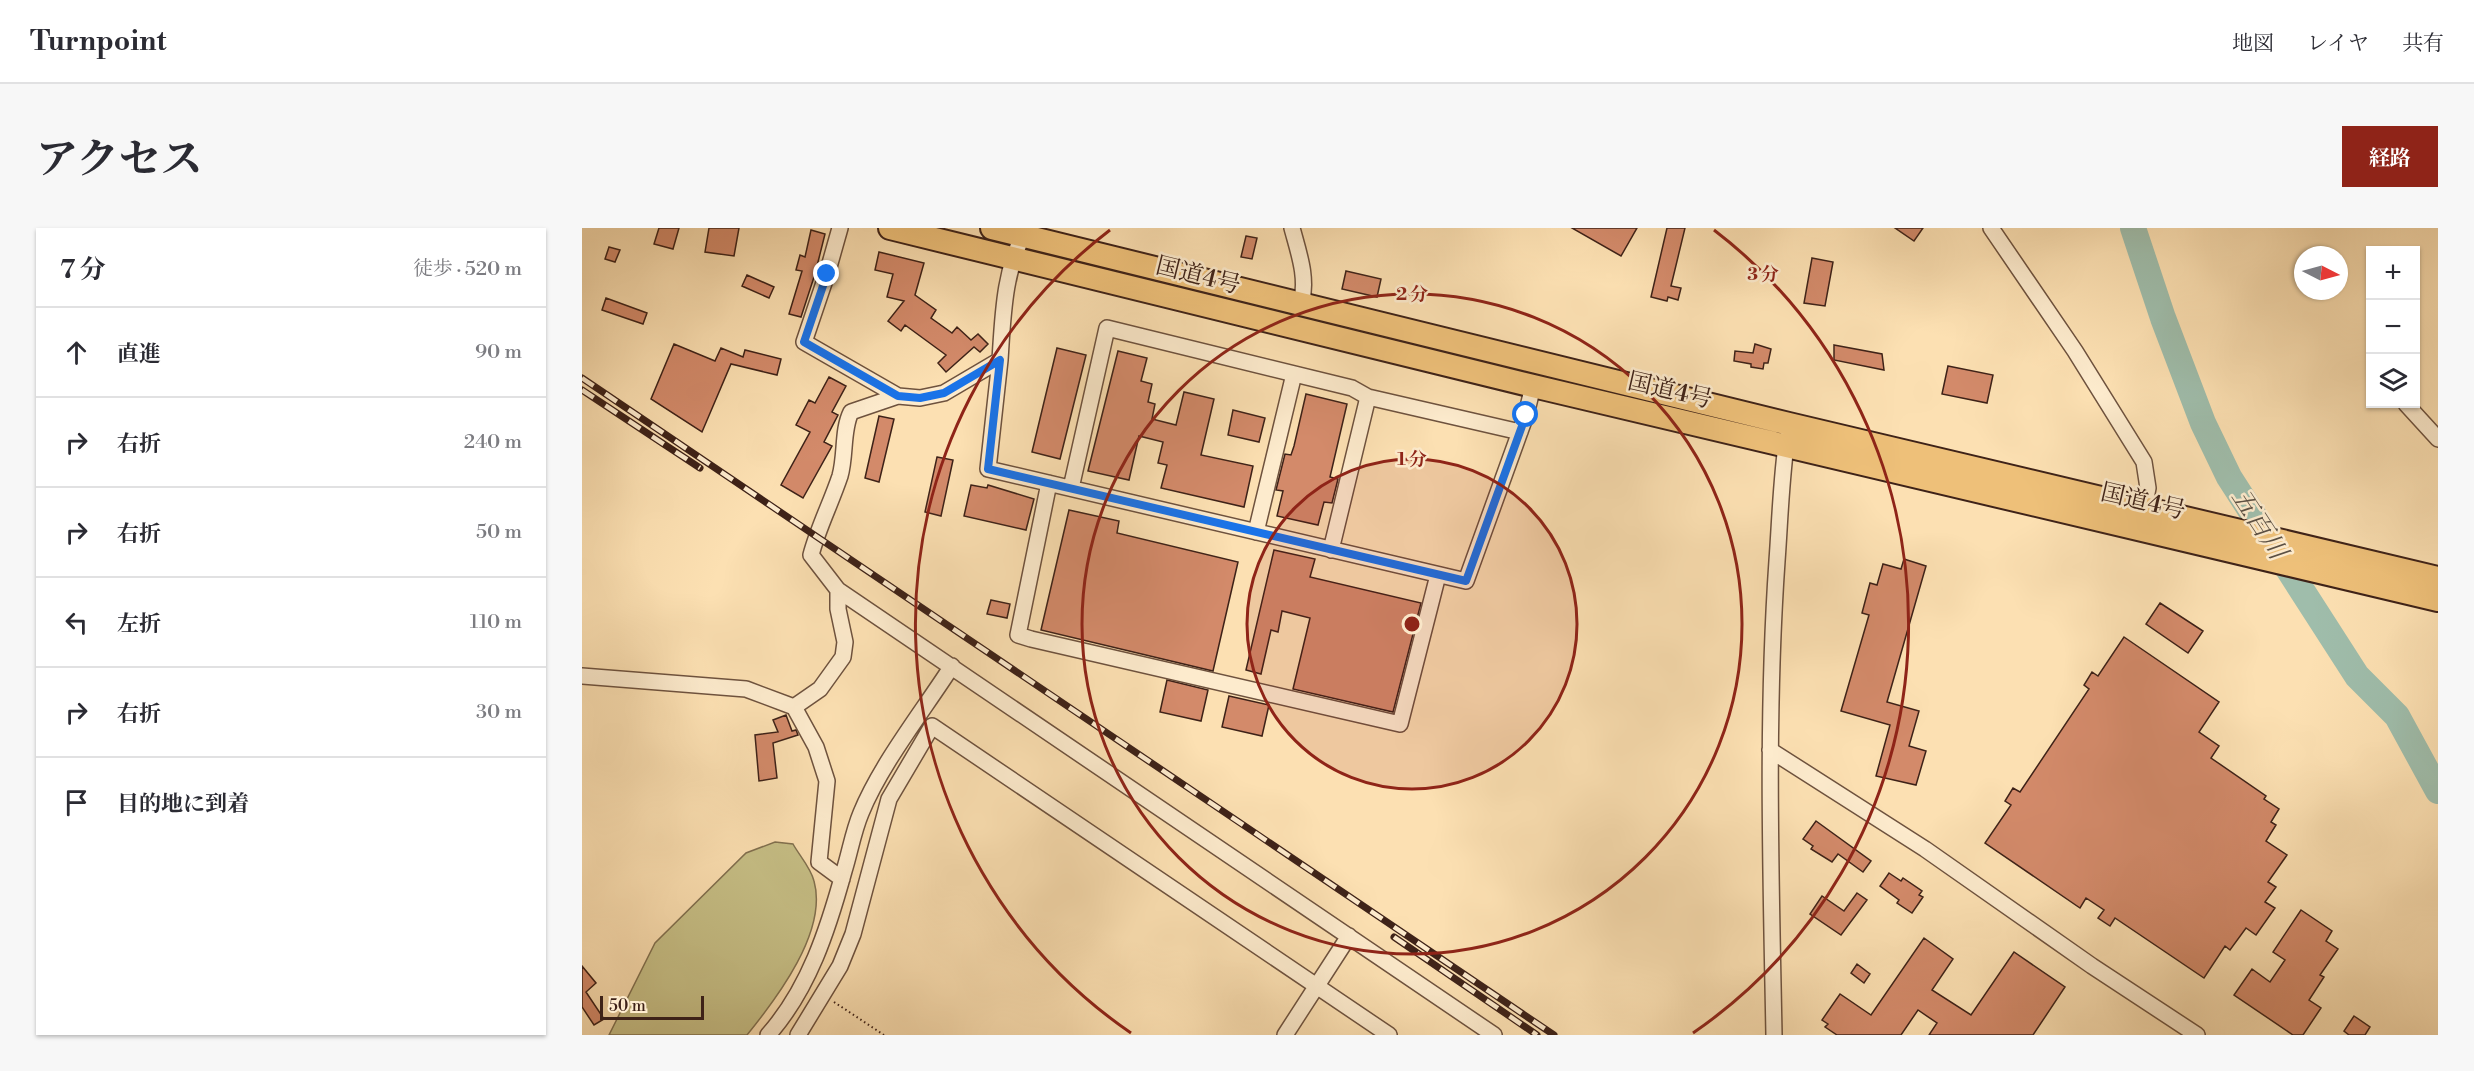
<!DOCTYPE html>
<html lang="ja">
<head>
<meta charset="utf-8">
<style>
	body { margin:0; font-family:"Libre Bodoni","Noto Serif JP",serif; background:#f7f7f7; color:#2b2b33 }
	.controls { position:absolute; right:18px; top:18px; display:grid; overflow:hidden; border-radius:0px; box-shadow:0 2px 4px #0004 }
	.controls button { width:54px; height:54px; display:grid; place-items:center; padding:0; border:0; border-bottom:2px solid #e1e1e2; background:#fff; color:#2b2b33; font:30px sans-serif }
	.compass { position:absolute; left:1712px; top:18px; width:54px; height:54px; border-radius:50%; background:#fff; box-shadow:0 2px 4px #0004; rotate:96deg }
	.scale { position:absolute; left:18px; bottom:15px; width:104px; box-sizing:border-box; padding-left:6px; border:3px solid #3e2218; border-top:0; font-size:16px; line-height:21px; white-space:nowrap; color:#3e2218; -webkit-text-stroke:4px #fdebcd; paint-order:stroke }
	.stop { position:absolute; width:18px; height:18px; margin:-14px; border:4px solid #1a73e8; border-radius:50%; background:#fff }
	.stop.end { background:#1a73e8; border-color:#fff; box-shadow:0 2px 6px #0008 }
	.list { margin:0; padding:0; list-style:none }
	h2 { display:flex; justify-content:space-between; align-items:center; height:78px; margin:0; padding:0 24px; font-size:26px }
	h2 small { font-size:20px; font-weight:400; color:#7c7c81 }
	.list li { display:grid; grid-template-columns:39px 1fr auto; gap:18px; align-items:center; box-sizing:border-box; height:90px; padding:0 24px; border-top:2px solid #e1e1e2 }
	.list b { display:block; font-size:22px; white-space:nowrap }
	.list em { font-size:20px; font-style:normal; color:#7c7c81 }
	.icon { flex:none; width:33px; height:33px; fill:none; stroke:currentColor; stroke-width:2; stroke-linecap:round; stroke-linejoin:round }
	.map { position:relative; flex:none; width:1856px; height:807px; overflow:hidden; border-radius:0px }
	header { display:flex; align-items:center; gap:36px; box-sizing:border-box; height:84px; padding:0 30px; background:#fff; border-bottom:2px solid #e1e1e2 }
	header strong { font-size:28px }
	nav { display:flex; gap:33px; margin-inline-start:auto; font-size:21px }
	.intro { display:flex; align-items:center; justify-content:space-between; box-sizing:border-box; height:144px; padding:0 36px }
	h1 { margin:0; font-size:42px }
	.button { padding:15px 27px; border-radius:0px; background:#8f2418; color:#fff; font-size:21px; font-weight:700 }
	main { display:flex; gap:36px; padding:0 36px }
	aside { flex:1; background:#fff; border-radius:0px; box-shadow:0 2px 4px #0004 }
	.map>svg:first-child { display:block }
	.green { fill:#c7c087; stroke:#827150; stroke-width:1.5 }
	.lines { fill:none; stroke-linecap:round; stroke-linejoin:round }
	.river { stroke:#9fbdab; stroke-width:26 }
	.building { fill:#d38a6a; stroke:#3e2218; stroke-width:1.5 }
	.minor-casing { stroke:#6e523e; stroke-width:18 }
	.highway-casing { stroke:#3e2218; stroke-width:26 }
	.path { stroke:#3e2218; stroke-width:2; stroke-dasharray:1.5 3; stroke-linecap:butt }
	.minor { stroke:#fdebcd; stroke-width:15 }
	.highway { stroke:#eec079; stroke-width:22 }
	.rail-casing { stroke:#3e2218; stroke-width:7 }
	.rail { stroke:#fdebcd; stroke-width:4.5; stroke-dasharray:14; stroke-linecap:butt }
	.route { stroke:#1a73e8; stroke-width:8 }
	.ring { fill:none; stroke:#8f2418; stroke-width:3 }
	.labels { text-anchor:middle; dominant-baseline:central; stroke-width:5; stroke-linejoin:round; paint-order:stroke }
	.street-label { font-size:24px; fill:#3e2218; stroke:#fdebcd }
	.water-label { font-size:26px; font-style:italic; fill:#5b5044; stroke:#fdebcd }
	.centre { fill:#8f2418; stroke:#fdebcd; stroke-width:3 }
	.ring-label { font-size:18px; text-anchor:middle; font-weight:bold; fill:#8f2418; stroke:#fdebcd; stroke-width:5; stroke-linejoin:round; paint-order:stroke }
</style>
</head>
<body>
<header>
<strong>Turnpoint</strong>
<nav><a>地図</a><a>レイヤ</a><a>共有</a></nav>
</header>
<div class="intro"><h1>アクセス</h1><a class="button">経路</a></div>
<main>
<aside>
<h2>7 分<small>徒歩 · 520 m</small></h2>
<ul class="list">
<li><svg class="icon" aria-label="ahead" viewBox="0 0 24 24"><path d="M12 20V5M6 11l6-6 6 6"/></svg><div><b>直進</b></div><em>90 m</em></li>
<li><svg class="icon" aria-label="right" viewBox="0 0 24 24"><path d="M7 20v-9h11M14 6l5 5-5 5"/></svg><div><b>右折</b></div><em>240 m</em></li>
<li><svg class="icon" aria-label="right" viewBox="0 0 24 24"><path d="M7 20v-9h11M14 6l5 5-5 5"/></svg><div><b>右折</b></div><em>50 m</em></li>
<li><svg class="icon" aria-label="left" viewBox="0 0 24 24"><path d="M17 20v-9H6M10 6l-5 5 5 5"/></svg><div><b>左折</b></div><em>110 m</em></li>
<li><svg class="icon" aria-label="right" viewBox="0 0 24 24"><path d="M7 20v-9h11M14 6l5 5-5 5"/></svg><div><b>右折</b></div><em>30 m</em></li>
<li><svg class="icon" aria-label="arrive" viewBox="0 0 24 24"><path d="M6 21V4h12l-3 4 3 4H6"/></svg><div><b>目的地に到着</b></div></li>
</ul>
</aside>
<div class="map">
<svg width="1856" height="807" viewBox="0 0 1856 807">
	<rect width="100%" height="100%" fill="#fce0b2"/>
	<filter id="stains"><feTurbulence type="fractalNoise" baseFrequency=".00333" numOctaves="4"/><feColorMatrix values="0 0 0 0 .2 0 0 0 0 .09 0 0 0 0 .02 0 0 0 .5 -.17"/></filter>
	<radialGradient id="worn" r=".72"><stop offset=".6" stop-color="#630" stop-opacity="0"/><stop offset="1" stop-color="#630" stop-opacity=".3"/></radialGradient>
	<path class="green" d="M193,614l18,2c6,11 18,24 21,37 14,50 -37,117 -67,154h-138l46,-92 91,-90z"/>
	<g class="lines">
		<path class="river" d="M1551,0l30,90 40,105 26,54 128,199 40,40 41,75"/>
	</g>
	<path class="building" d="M77,0h20l-6,21 -19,-5z
		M127,0h30l-5,28 -29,-4z
		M990,0h65l-16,28z
		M1085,0h18l-14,58 10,2 -3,12 -10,-3 -1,4 -16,-4z
		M1313,0h28l-9,13z
		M229,2l14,4 -10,40 -14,43 -12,-3 13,-43 -6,-1 4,-15 5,2z
		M664,8l11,2 -5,21 -11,-2z
		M27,19l11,3 -5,12 -10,-3z
		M297,24l45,11 -9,32 21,15 -5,8 21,15 5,-6 14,13 7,-6 10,10 -8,8 -6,-5 -28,25 -8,-9 8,-8 -41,-30 -4,6 -13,-10 16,-20 -17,-4 6,-23 -18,-4z
		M1230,30l21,4 -8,44 -21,-3z
		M764,43l35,8 -4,18 -35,-8z
		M165,47l27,12 -5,11 -27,-12z
		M24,70l41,15 -4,11 -41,-14z
		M92,116l41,17 6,-13 22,9 2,-7 36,9 -4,16 -46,-11 -29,68 -51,-33z
		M1173,116l16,5 -3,14h-4l-1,6 -12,-2v-3l-17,-3 1,-10 18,2z
		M1252,117l48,9 2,16 -50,-10z
		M475,120l29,7 -26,104 -28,-7z
		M536,123l29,7 -6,23 11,3 -4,18 7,2 -3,15 24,6 8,-33 30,7 -13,56 52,11 -9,41 -83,-19 6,-23 -9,-2 5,-21 -24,-6 -10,44 -41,-9z
		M1366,138l45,9 -6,28 -45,-9z
		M247,149l17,9 -14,26 6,3 -14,27 8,4 -29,52 -22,-13 29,-53 -14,-7 13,-25 6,3z
		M724,166l41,10 -17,73 8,2 -6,24 -8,-1 -6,23 -41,-9 6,-25 -7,-1 9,-36 6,1 3,-9z
		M651,182l32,8 -6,24 -31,-7z
		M297,188l15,3 -15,63 -14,-4z
		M355,229l16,3 -12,56 -16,-4z
		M389,257l16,3 1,-3 46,14 -8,31 -62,-14z
		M487,282l50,11 -2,12 121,29 -25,109 -172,-41z
		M692,322l41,9 -5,18 111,26 -28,109 -100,-23 17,-71 -28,-7 -4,21 -7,-2 -10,44 -15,-4z
		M1322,331l22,7 -39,136 32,9 -10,35 17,5 -10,34 -40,-9 14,-51 -49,-14 28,-96 -7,-2 8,-30 7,2 6,-21 18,5z
		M409,372l19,4 -3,14 -20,-4z
		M1578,375l43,28 -15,22 -42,-29z
		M1542,409l95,65 -20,30 20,14 -8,12 55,38 -2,3 15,10 -8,13 5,3 -10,16 21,14 -19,27 8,5 -11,15 10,6 -19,27 -10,-7 -16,22 -5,-4 -21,32 -89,-60 -5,8 -12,-8 6,-8 -18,-12 -6,10 -95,-65 26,-38 -6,-4 8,-13 7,4 69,-103 -5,-4 8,-13 6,4z
		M585,452l41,10 -7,31 -41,-9z
		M647,468l40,9 -7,31 -40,-9z
		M204,487l6,16 4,-1 2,5 -25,8 4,35 -18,3 -4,-46 23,-3 -5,-12z
		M1234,593l55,40 -8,11 -25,-18 -6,8 -21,-13 2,-3 -10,-7z
		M1307,645l12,8 2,-3 19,13 -3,4 4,2 -11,16 -15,-10 2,-3 -19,-14z
		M1275,665l10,7 -26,35 -31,-21 12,-18 22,15z
		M1719,682l31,21 -6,10 12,8 -18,26 4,2 -15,23 12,8 -18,27h-10l-59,-40 18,-26 18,13 15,-22 -12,-8z
		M1342,710l29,21 -21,31 39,25 43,-63 51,35 -32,48h-104l8,-12 -19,-13 -17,25h-64l-12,-8 3,-3 -6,-4 18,-26 31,21z
		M1275,736l13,10 -6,9 -13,-10z
		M0,738l14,17 -10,9 18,27 -10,6 -12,-18z
		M1772,788l16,11 -5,8h-16l-5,-4z"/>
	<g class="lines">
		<g class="minor-casing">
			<path id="minor" d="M258,0l-13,46 -23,68 94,54
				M710,0c7,26 16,50 9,77
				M1409,0l84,123 69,111 4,26 -4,20
				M418,132l-12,109 478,112 60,-166 7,-29
				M1824,176l32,35
				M467,255l-31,152 13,4 369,85 38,-149
				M489,260l36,-160 245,60 16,9 152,35
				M674,304l38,-158
				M749,322l37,-153
				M256,362l656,445
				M0,448l164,13 48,18 26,-18 23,-32 2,-15 -7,-33v-19l-27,-35c7,-27 20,-52 29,-79 6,-21 2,-46 11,-64l47,-16 22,2 24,-5 56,-33c3,-46 4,-90 26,-131
				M212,479l22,40 11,34 -8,81 23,17
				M1188,522l155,99 167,117 105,69
				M186,807c41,-46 60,-106 76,-164 6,-19 9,-39 17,-58 20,-49 62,-102 91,-147
				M216,807l42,-69 13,-32 36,-135 43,-73 457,309
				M703,807l64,-99
				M1192,807c-3,-158 -8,-316 3,-474 3,-41 4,-82 10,-123"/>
		</g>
		<g class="highway-casing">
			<path id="highway" d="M308,0l643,158 905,214
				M410,0l797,196 649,154"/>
		</g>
		<path class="path" d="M252,774l50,33"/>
		<use href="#minor" class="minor"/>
		<use href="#highway" class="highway"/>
		<g class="rail-casing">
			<path id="rail" d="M0,150l972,657
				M0,162l118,78
				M812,709l143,98"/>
		</g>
		<use href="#rail" class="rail"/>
	</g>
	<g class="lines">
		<path class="route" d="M245,46l-23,68 94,54 22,2 24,-5 56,-33 -12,109 478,112 60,-166"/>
	</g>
	<circle cx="830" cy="396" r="165" fill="#8f2418" fill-opacity=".12"/>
	<g class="ring">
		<circle cx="830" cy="396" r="165"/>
		<circle cx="830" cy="396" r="330"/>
		<path d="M549 805A496 496 0 0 1 528 2M1132 2A496 496 0 0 1 1111 805"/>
	</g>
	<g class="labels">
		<g class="street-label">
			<text transform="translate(616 48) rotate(14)">国道4号</text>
			<text transform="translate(1088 163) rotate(13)">国道4号</text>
			<text transform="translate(1561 274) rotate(13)">国道4号</text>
		</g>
		<g class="water-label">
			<text transform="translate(1677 296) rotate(57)">五百川</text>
		</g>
	</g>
	<circle cx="830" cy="396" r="9" class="centre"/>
	<g class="ring-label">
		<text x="1181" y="52">3 分</text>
		<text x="830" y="72">2 分</text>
		<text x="830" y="237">1 分</text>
	</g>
	<rect width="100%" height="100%" filter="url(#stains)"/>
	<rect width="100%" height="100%" fill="url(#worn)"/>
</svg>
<div class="controls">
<button>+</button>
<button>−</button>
<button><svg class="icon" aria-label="layers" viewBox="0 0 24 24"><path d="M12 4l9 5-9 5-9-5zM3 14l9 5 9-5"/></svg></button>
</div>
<svg class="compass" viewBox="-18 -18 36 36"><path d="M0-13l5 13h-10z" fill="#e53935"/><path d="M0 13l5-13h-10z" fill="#7c7c81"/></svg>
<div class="scale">50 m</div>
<div class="stop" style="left:944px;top:187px"></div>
<div class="stop end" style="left:245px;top:46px"></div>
</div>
</main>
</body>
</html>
